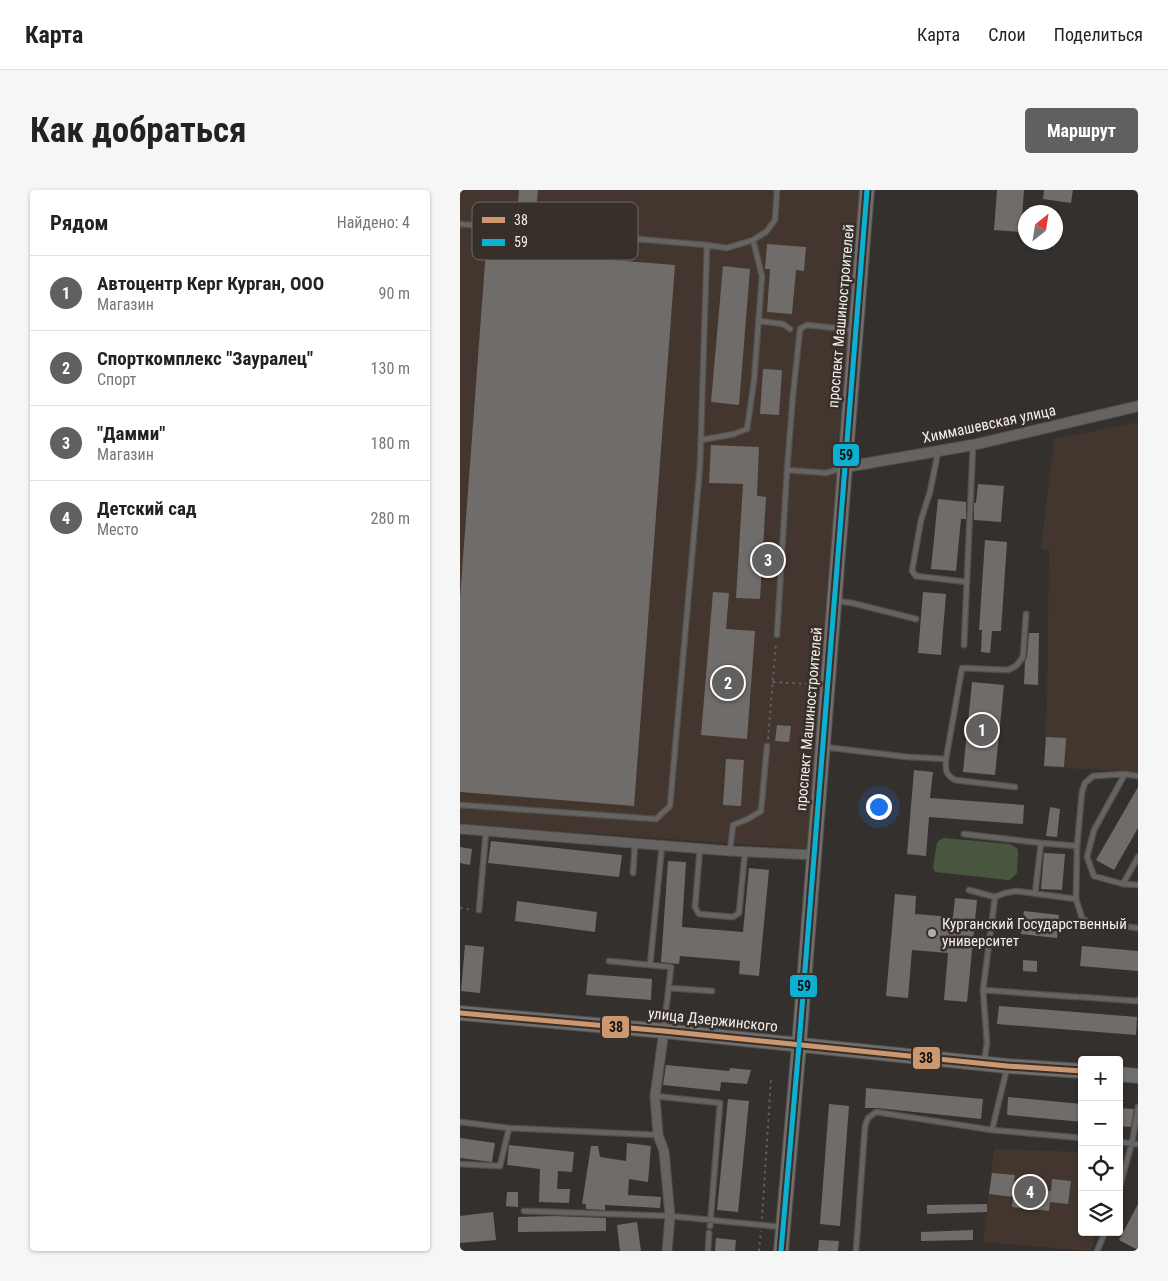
<!DOCTYPE html>
<html lang="ru">
<head>
<meta charset="utf-8">
<style>
	body { margin:0; font-family:"Roboto Condensed",sans-serif; background:#f6f6f6; color:#222 }
	.controls { position:absolute; right:15px; bottom:15px; display:grid; overflow:hidden; border-radius:5px; box-shadow:0 1px 4px #0004 }
	.controls button { width:45px; height:45px; display:grid; place-items:center; padding:0; border:0; border-bottom:1px solid #e0e0e0; background:#fff; color:#222; font:25px sans-serif }
	.compass { position:absolute; left:558px; top:15px; width:45px; height:45px; border-radius:50%; background:#fff; box-shadow:0 1px 4px #0004; rotate:30deg }
	.you { position:absolute; left:418px; top:616px; width:18px; height:18px; margin:-12px; border:4px solid #fff; border-radius:50%; background:#1a73e8; box-shadow:0 0 0 8px #1a73e833 }
	.badge { display:grid; place-items:center; width:32px; height:32px; border-radius:50%; background:#62605f; color:#fff; font-size:16px; font-weight:700 }
	.pin { position:absolute; translate:-50% -50%; border:2px solid #fff; box-shadow:0 1px 5px #0006 }
	.list { margin:0; padding:0; list-style:none }
	h2 { display:flex; justify-content:space-between; align-items:center; height:65px; margin:0; padding:0 20px; font-size:21px }
	h2 small { font-size:16px; font-weight:400; color:#767676 }
	.list li { display:grid; grid-template-columns:32px 1fr auto; gap:15px; align-items:center; box-sizing:border-box; height:75px; padding:0 20px; border-top:1px solid #e0e0e0 }
	.list b { display:block; font-size:19px; white-space:nowrap }
	.list p { margin:0; font-size:16px; white-space:nowrap; color:#767676 }
	.list em { font-size:16px; font-style:normal; color:#767676 }
	.icon { flex:none; width:28px; height:28px; fill:none; stroke:currentColor; stroke-width:2; stroke-linecap:round; stroke-linejoin:round }
	.map { position:relative; flex:none; width:678px; height:1061px; overflow:hidden; border-radius:5px }
	header { display:flex; align-items:center; gap:30px; box-sizing:border-box; height:70px; padding:0 25px; background:#fff; border-bottom:1px solid #e0e0e0 }
	header strong { font-size:24px }
	nav { display:flex; gap:28px; margin-inline-start:auto; font-size:18px }
	.intro { display:flex; align-items:center; justify-content:space-between; box-sizing:border-box; height:120px; padding:0 30px }
	h1 { margin:0; font-size:35px }
	.button { padding:12px 22px; border-radius:5px; background:#62605f; color:#fff; font-size:18px; font-weight:700 }
	main { display:flex; gap:30px; padding:0 30px }
	aside { flex:1; background:#fff; border-radius:5px; box-shadow:0 1px 4px #0004 }
	.map>svg:first-child { display:block }
	.built { fill:#43362e }
	.green { fill:#485640 }
	.building { fill:#706c6a }
	.lines { fill:none; stroke-linecap:round; stroke-linejoin:round }
	.service-casing { stroke:#524f4c; stroke-width:7 }
	.minor-casing { stroke:#524f4c; stroke-width:11 }
	.tertiary-casing { stroke:#524f4c; stroke-width:12 }
	.primary-casing { stroke:#524f4c; stroke-width:16 }
	.path { stroke:#636060; stroke-width:2; stroke-dasharray:2.5 4; stroke-linecap:butt }
	.service { stroke:#666363; stroke-width:4.5 }
	.minor { stroke:#666363; stroke-width:9 }
	.tertiary { stroke:#666363; stroke-width:10 }
	.primary { stroke:#706d6d; stroke-width:14 }
	.bus-1-casing { stroke:#372f2a; stroke-width:9 }
	.bus-2-casing { stroke:#372f2a; stroke-width:9 }
	.bus-1 { stroke:#cd976f; stroke-width:5 }
	.bus-2 { stroke:#0dafd3; stroke-width:5 }
	.poi-dot { fill:#b1aca9; stroke:#372f2a; stroke-width:2 }
	.labels { text-anchor:middle; dominant-baseline:central; stroke-width:5; stroke-linejoin:round; paint-order:stroke }
	.street-label { font-size:15px; fill:#f4efec; stroke:#372f2a }
	.poi-label { font-size:15px; fill:#f4efec; stroke:#372f2a; text-anchor:start }
	.key { fill:#372f2a; stroke:#706964; stroke-width:1 }
	.key-label { font-size:14px; fill:#f4efec }
	.line-badge { stroke:#372f2a; stroke-width:2 }
	.pale-badge-label { font-size:14px; text-anchor:middle; font-weight:bold; fill:#111 }
</style>
</head>
<body>
<header>
<strong>Карта</strong>
<nav><a>Карта</a><a>Слои</a><a>Поделиться</a></nav>
</header>
<div class="intro"><h1>Как добраться</h1><a class="button">Маршрут</a></div>
<main>
<aside>
<h2>Рядом<small>Найдено: 4</small></h2>
<ul class="list">
<li><span class="badge">1</span><div><b>Автоцентр Керг Курган, ООО</b><p>Магазин</p></div><em>90 m</em></li>
<li><span class="badge">2</span><div><b>Спорткомплекс &quot;Зауралец&quot;</b><p>Спорт</p></div><em>130 m</em></li>
<li><span class="badge">3</span><div><b>&quot;Дамми&quot;</b><p>Магазин</p></div><em>180 m</em></li>
<li><span class="badge">4</span><div><b>Детский сад</b><p>Место</p></div><em>280 m</em></li>
</ul>
</aside>
<div class="map">
<svg width="678" height="1061" viewBox="0 0 678 1061">
	<rect width="100%" height="100%" fill="#34302d"/>
	<path class="built" d="M0,0h402l-52,659 -350,-25z
		M678,232v350l-94,-5 3,-69 2,-148 -8,-1 13,-110z
		M534,959l88,3v80h14l-5,19 -108,-9z"/>
	<path class="green" d="M484,648l66,6 7,4 1,4 -1,21 -6,6 -3,1 -73,-8 -2,-4 4,-25 3,-3z"/>
	<path class="building" d="M59,0h19l-3,30 -18,-2z
		M537,0h27l-3,42 -27,-2z
		M584,0h29l-2,13 -28,-4z
		M307,54l39,3 -2,24 -8,-1 -4,44 -25,-2 3,-43h-5z
		M26,60l189,15 -41,541 -174,-14v-194z
		M263,76l27,3 -11,136 -28,-3z
		M303,179l19,1 -3,45 -19,-1z
		M251,255l48,2 -2,49 9,1 -6,102 -24,-1 7,-114 -34,-1z
		M518,294l26,2 -3,36 -27,-2v-17h2z
		M478,309l28,3v17h-5l-5,52 -25,-2z
		M525,350l22,2 -6,89h-9l-2,22 -9,-1 1,-22h-3z
		M253,402l16,1 -3,36 29,2 -8,108 -46,-4z
		M463,402l23,2 -5,61 -23,-2z
		M569,443h10l-1,52 -14,-1 1,-23 2,-4z
		M512,492l32,3 -9,90 -32,-3z
		M317,535l14,1 -2,16 -14,-1z
		M586,547l20,1 -2,29 -20,-1z
		M266,569l18,1 -3,46 -18,-1z
		M454,580l19,2 -3,26 94,7 -1,19 -94,-7 -3,39 -19,-2z
		M678,597v41l-24,42 -18,-10z
		M590,617l10,2 -3,28 -11,-1z
		M31,651l131,14 -3,22 -131,-14z
		M0,657l12,2 -2,16 -10,-2z
		M584,663l21,1 -3,36 -21,-1z
		M208,671l18,1 -4,65 61,5 6,-64 20,2 -10,106 -20,-2 1,-13 -60,-5 -1,8 -18,-2z
		M435,704l21,2 -1,18 38,3 2,-19 22,2 -10,102 -23,-2 4,-47 -36,-3 -4,48 -22,-2z
		M57,711l80,11 -2,20 -80,-11z
		M564,721l35,4 -2,23 -36,-4z
		M5,755l19,2 -4,46 -19,-2z
		M622,756l56,5v20l-58,-5z
		M563,770l14,1v11l-14,-1z
		M128,784l64,5 -1,21 -65,-5z
		M539,816l138,11 -1,18 -139,-11z
		M206,875l63,6 1,-3 21,2 -4,14 -26,-2 -1,9 -57,-6z
		M406,898l117,11 -2,20 -104,-11h-12z
		M548,907l74,7v18l-75,-7z
		M268,909l21,2 -11,111 -21,-2z
		M369,914l20,2 -9,120 -20,-2z
		M659,918l15,1 -3,18 -12,-1z
		M0,948l35,5 -3,19 -32,-4z
		M167,953l24,3 -3,36 -19,-3 -1,16 33,2 -1,11 -55,-3v5l-19,-1v-5h-4l9,-58h7l2,11 26,4z
		M49,955l65,7 -2,20 -14,-1 -1,18h13l-1,14 -30,-1 1,-33 -33,-4z
		M532,983l23,2 -2,12 38,4 1,-12 19,2 -3,23 -18,-2 -1,9 -37,-4 1,-10 -24,-3z
		M47,1002h11v15l-12,-1z
		M527,1014v8l-60,2v-9z
		M678,1014v46l-19,-10z
		M33,1022l3,28 -36,3v-27z
		M94,1026l52,2v13l-88,1v-15z
		M177,1032l4,29h-21l-3,-26z
		M513,1040v10l-52,1v-9z
		M256,1048l20,2 -1,11h-20z
		M359,1050l20,1 -1,10h-20z"/>
	<g class="lines">
		<g class="service-casing">
			<path id="service" d="M0,34l247,21 -7,221 -30,340 -14,13 -196,-14
				M247,55l20,3 26,-8 13,-8 9,-12 2,-30
				M299,131l24,3 7,5
				M241,250l33,-6 13,-5 7,-48 8,-105 -9,-36
				M478,262l-8,40 -9,28 -9,51 4,5 51,6
				M327,280l39,3 16,-5
				M376,411l16,2 64,16
				M317,445l10,-165 6,-75 7,-66 7,-4 48,5
				M504,455l9,-200
				M364,557l84,10 38,2
				M665,584l-31,56 -7,27 7,19 29,8 15,1
				M678,586l-13,-2 -32,2 -8,7 -3,9 -5,54 -1,53 6,19 6,4 50,6
				M555,597l-60,-7c-9,-5 -10,-10 -9,-21l16,-91 46,2 8,-4 7,-9 3,-43
				M504,644l77,9
				M240,658l-5,59 4,7 34,3 6,-4 6,-61
				M270,661l3,-26 15,-6 13,-8 6,-65
				M173,683l2,-30
				M663,694l15,-27
				M509,700l26,7 10,-4 11,-2 60,8
				M575,704l6,-51 36,3
				M19,720l7,-78
				M149,771l41,4 12,-120
				M190,775l21,2 -7,61
				M209,798l43,3
				M523,800l12,-93
				M621,807l55,4 2,-1
				M524,872l3,-19 -4,-53 94,7
				M195,906l65,7 -10,123
				M0,932l49,6 149,7
				M532,940l15,-62
				M659,952l19,2
				M0,974l40,2 9,-38
				M659,999l13,-46 6,-36
				M64,1021l146,5 112,11
				M248,1061l1,-18
				M396,1061l9,-125 3,-8 8,-6 116,18 90,8
				M637,1061l8,-19"/>
		</g>
		<g class="minor-casing">
			<path id="minor" d="M0,639l270,22 84,4
				M204,841l-9,65 3,39 6,16 6,65 -3,35"/>
		</g>
		<g class="tertiary-casing">
			<path id="tertiary" d="M386,277l127,-22 165,-39"/>
		</g>
		<g class="primary-casing">
			<path id="primary" d="M0,823l204,18 343,35 75,5
				M659,884l19,2
				M321,1061l18,-206 68,-855"/>
		</g>
		<path class="path" d="M313,492l35,2
			M308,549l8,-97
			M0,718l13,2
			M302,1029l9,-140
			M299,1061l2,-20"/>
		<use href="#service" class="service"/>
		<use href="#minor" class="minor"/>
		<use href="#tertiary" class="tertiary"/>
		<use href="#primary" class="primary"/>
		<g class="bus-1-casing">
			<path id="bus-1" d="M0,823l204,18 343,35 75,5"/>
		</g>
		<g class="bus-2-casing">
			<path id="bus-2" d="M321,1061l18,-206 68,-855"/>
		</g>
		<use href="#bus-1" class="bus-1"/>
		<use href="#bus-2" class="bus-2"/>
	</g>
	<circle class="poi-dot" cx="472" cy="743" r="5"/>
	<g class="labels">
		<g class="street-label">
			<text transform="translate(381 126) rotate(-85)">проспект Машиностроителей</text>
			<text transform="translate(529 234) rotate(-12)">Химмашевская улица</text>
			<text transform="translate(349 529) rotate(-85)">проспект Машиностроителей</text>
			<text transform="translate(253 830) rotate(6)">улица Дзержинского</text>
		</g>
		<g class="poi-label">
			<text x="482" y="734">Курганский Государственный<tspan x="482" dy="17">университет</tspan></text>
		</g>
	</g>
	<rect x="12" y="12" width="166" height="58" rx="8" class="key"/>
	<rect x="22" y="27" width="23" height="6" fill="#cd976f"/>
	<rect x="22" y="49" width="23" height="7" fill="#0dafd3"/>
	<g class="key-label">
		<text x="54" y="35">38</text>
		<text x="54" y="57">59</text>
	</g>
	<g class="line-badge">
		<rect x="372" y="253" width="28" height="24" rx="5" fill="#0dafd3"/>
		<rect x="329" y="784" width="29" height="24" rx="5" fill="#0dafd3"/>
		<rect x="141" y="825" width="29" height="24" rx="5" fill="#cd976f"/>
		<rect x="452" y="856" width="29" height="24" rx="5" fill="#cd976f"/>
	</g>
	<g class="pale-badge-label">
		<text x="386" y="270">59</text>
		<text x="344" y="801">59</text>
		<text x="156" y="842">38</text>
		<text x="466" y="873">38</text>
	</g>
</svg>
<div class="controls">
<button>+</button>
<button>−</button>
<button><svg class="icon" aria-label="locate" viewBox="0 0 24 24"><circle cx="12" cy="12" r="6"/><path d="M12 2v4M12 18v4M2 12h4M18 12h4"/></svg></button>
<button><svg class="icon" aria-label="layers" viewBox="0 0 24 24"><path d="M12 4l9 5-9 5-9-5zM3 14l9 5 9-5"/></svg></button>
</div>
<svg class="compass" viewBox="-18 -18 36 36"><path d="M0-13l5 13h-10z" fill="#e53935"/><path d="M0 13l5-13h-10z" fill="#767676"/></svg>
<div class="you"></div>
<div class="pin badge" style="left:522px;top:540px">1</div>
<div class="pin badge" style="left:268px;top:493px">2</div>
<div class="pin badge" style="left:308px;top:370px">3</div>
<div class="pin badge" style="left:570px;top:1002px">4</div>
</div>
</main>
</body>
</html>
